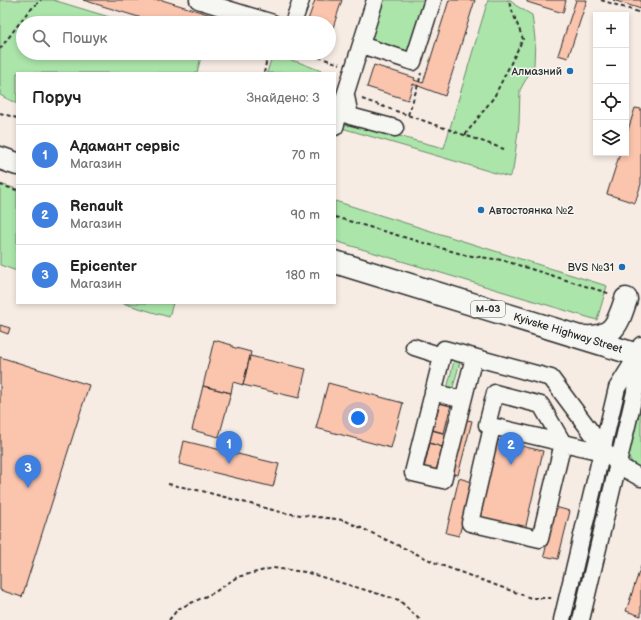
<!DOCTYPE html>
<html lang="uk">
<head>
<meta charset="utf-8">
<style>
	body { margin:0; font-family:"Balsamiq Sans",sans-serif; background:#f6f6f6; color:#222 }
	.controls { position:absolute; right:12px; top:12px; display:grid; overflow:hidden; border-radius:0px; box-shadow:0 2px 6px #0003 }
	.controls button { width:36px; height:36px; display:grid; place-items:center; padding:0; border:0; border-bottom:1px solid #e0e0e0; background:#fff; color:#222; font:20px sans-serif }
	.you { position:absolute; left:358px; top:418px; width:14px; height:14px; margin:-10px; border:3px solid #fff; border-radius:50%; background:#1a73e8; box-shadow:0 0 0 6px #1a73e833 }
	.badge { display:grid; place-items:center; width:26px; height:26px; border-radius:50%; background:#1f6fb2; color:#fff; font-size:13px; font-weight:700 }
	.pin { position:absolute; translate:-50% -33px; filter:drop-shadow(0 1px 2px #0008) }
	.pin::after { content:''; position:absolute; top:21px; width:14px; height:12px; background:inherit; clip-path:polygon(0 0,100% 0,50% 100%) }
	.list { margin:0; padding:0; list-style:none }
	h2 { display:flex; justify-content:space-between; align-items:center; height:52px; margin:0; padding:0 16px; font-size:17px }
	h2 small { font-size:13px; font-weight:400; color:#767676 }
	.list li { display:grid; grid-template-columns:26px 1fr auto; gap:12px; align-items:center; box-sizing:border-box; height:60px; padding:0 16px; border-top:1px solid #e0e0e0 }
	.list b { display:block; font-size:15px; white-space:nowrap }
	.list p { margin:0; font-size:13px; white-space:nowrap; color:#767676 }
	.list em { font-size:13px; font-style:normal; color:#767676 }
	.icon { flex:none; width:22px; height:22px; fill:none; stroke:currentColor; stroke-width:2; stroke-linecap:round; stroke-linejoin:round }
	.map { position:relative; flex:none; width:641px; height:620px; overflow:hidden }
	.search { position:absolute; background:#fff; box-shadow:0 2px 6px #0003; left:16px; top:16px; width:320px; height:44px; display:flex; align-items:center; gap:10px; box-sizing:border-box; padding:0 14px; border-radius:22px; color:#767676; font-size:15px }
	.panel { position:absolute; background:#fff; box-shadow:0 2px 6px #0003; left:16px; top:72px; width:320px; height:232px; border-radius:0px }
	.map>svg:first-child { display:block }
	.green { fill:#abe5aa; stroke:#6b886a }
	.building { fill:#fac4ad; stroke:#2b2b2b }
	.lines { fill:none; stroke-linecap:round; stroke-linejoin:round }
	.minor-casing { stroke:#2b2b2b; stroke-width:19 }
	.highway-casing { stroke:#2b2b2b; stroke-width:25 }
	.path { stroke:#2b2b2b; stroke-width:2; stroke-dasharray:4 3; stroke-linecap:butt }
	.minor { stroke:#f6f6f2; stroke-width:16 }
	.highway { stroke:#f6f6f2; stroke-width:22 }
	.poi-dot { fill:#1f6fb2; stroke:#f6f6f2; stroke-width:1.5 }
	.labels { text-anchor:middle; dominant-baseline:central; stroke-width:3; stroke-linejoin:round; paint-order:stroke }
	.shield { fill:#f6f6f2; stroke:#686867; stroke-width:1 }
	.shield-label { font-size:10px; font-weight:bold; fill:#2b2b2b }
	.poi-label { font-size:11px; fill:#2b2b2b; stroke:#f6f6f2; text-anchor:end }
	.street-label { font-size:11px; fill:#2b2b2b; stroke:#f6f6f2 }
</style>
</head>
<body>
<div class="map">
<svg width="641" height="620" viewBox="0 0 641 620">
	<rect width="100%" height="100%" fill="#f7ece4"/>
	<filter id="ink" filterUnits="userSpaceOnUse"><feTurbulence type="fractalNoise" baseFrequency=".025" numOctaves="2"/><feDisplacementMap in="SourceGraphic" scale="8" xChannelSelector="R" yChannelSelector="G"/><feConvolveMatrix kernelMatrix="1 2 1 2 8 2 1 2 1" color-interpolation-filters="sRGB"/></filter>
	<g filter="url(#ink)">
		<path class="green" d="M0,0h53l76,23h-106v30h179l-5,20h-180v31l-17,-9z
			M382,0h44l-17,53 -39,-13z
			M488,0h23l4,5 17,10 3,24 -1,26 -14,25 -1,34 -6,46 -4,7 -174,-51v-11l74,24 35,9z
			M272,56l26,6 29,11h-60z
			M0,184l17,5v82l-17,-6z
			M335,201l272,85 -10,34 -262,-79z
			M122,303h51l-4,14z
			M454,361l6,1 -8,29 -5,-2z
			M630,380l-15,66 -5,-2 18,-63z
			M641,392v78l-5,-2 -11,-16z
			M600,480l5,1 -13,60 -5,-2z"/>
		<path class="building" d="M83,0h79l75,23h-79z
			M315,0h27l-13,40v-17h-22z
			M449,0h26l-30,96 -32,-12 -5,16 -41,-13 7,-22 41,13 -1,2 9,3z
			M527,0h39l-3,13 -36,-11z
			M576,0h11l-19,58 -10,-3z
			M613,0h28v9z
			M635,108l6,1v75l-6,19 -28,-9 13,-41h6v-17z
			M0,325l10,3 -2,6 -8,-3z
			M214,340l18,5v2l19,5 -8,33 -10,-3 -2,11 -28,-7z
			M250,356l56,13 -7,29 -56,-13z
			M0,357l89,28 -67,212 -22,-7z
			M328,383l75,20 -12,45 -75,-20z
			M203,386l28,7 -12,44 -27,-7z
			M440,402l11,3 -7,28 -11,-3z
			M463,419l9,2 -14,54 -9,-2z
			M431,430l15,4 1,5 -4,8 -15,-4z
			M496,440l47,11 -18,79 -47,-10z
			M184,441l95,23 -6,23 -94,-23z
			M430,443l12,4 -7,28 -12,-3z
			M459,478l13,4 -13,54 -13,-3z
			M555,507l15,4 -12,48 -14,-3z
			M641,566v50l-15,-5z"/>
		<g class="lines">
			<g class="minor-casing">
				<path id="minor" d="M198,0l75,23
					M293,23l8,-23
					M361,45l52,17 20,-62
					M346,96l4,20 45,12
					M335,127l40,-127
					M414,347l28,9
					M474,357l-31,123 -30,-7 31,-124 107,29 52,70 15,17 23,13
					M433,392l30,8
					M492,427l-22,96 70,16 23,-96 -22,-38 -46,-12 -8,32 115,27
					M562,620l55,-232 20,-32
					M581,620l54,-228 3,-37 3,-10"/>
			</g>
			<g class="highway-casing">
				<path id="highway" d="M0,158l17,6
					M335,262l306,94
					M584,337c30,2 34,-14 42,-38"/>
			</g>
			<path class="path" d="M601,0l40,13
				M0,49l27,-36 14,-13
				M305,53l35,11
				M264,73l4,-20
				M419,82l2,-9
				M362,99l142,50
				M0,113l17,5
				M408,115l10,-30
				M465,135l29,-38 29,-58 -15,-39
				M0,185l17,5
				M335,217l130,38 37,5 109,34
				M168,484l34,7 82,22 60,7 94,44 93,34h23
				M169,620l9,-11 37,-17 22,-15 36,-9 32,4 94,28 21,20"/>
			<use href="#minor" class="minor"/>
			<use href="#highway" class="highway"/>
		</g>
	</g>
	<g class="poi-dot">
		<circle cx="570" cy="71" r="4"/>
		<circle cx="481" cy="210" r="4"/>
		<circle cx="622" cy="267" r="4"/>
	</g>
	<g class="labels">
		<rect class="shield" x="471" y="301" width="34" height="16" rx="3"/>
		<g class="shield-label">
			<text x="488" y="309">М-03</text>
		</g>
		<g class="poi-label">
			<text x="562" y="71">Алмазний</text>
			<text x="489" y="210" text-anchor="start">Автостоянка №2</text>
			<text x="614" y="267">BVS №31</text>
		</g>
		<g class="street-label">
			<text transform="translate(568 333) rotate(17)">Kyivske Highway Street</text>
		</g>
	</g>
</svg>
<div class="controls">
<button>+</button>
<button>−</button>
<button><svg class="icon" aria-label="locate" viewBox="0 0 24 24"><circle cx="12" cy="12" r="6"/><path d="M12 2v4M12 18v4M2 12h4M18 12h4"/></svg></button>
<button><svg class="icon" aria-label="layers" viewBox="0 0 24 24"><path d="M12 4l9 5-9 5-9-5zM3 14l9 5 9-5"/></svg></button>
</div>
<div class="you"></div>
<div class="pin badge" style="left:229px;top:464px;background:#3f7fe0">1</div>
<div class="pin badge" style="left:511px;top:465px;background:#3f7fe0">2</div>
<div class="pin badge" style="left:28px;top:488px;background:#3f7fe0">3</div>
<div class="search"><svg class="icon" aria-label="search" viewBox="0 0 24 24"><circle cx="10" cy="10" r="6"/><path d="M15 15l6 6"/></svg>Пошук</div>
<section class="panel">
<h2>Поруч<small>Знайдено: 3</small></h2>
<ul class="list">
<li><span class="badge" style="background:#3f7fe0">1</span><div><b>Адамант сервіс</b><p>Магазин</p></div><em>70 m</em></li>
<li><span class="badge" style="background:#3f7fe0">2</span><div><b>Renault</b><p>Магазин</p></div><em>90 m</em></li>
<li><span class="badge" style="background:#3f7fe0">3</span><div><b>Epicenter</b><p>Магазин</p></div><em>180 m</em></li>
</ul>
</section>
</div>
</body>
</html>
